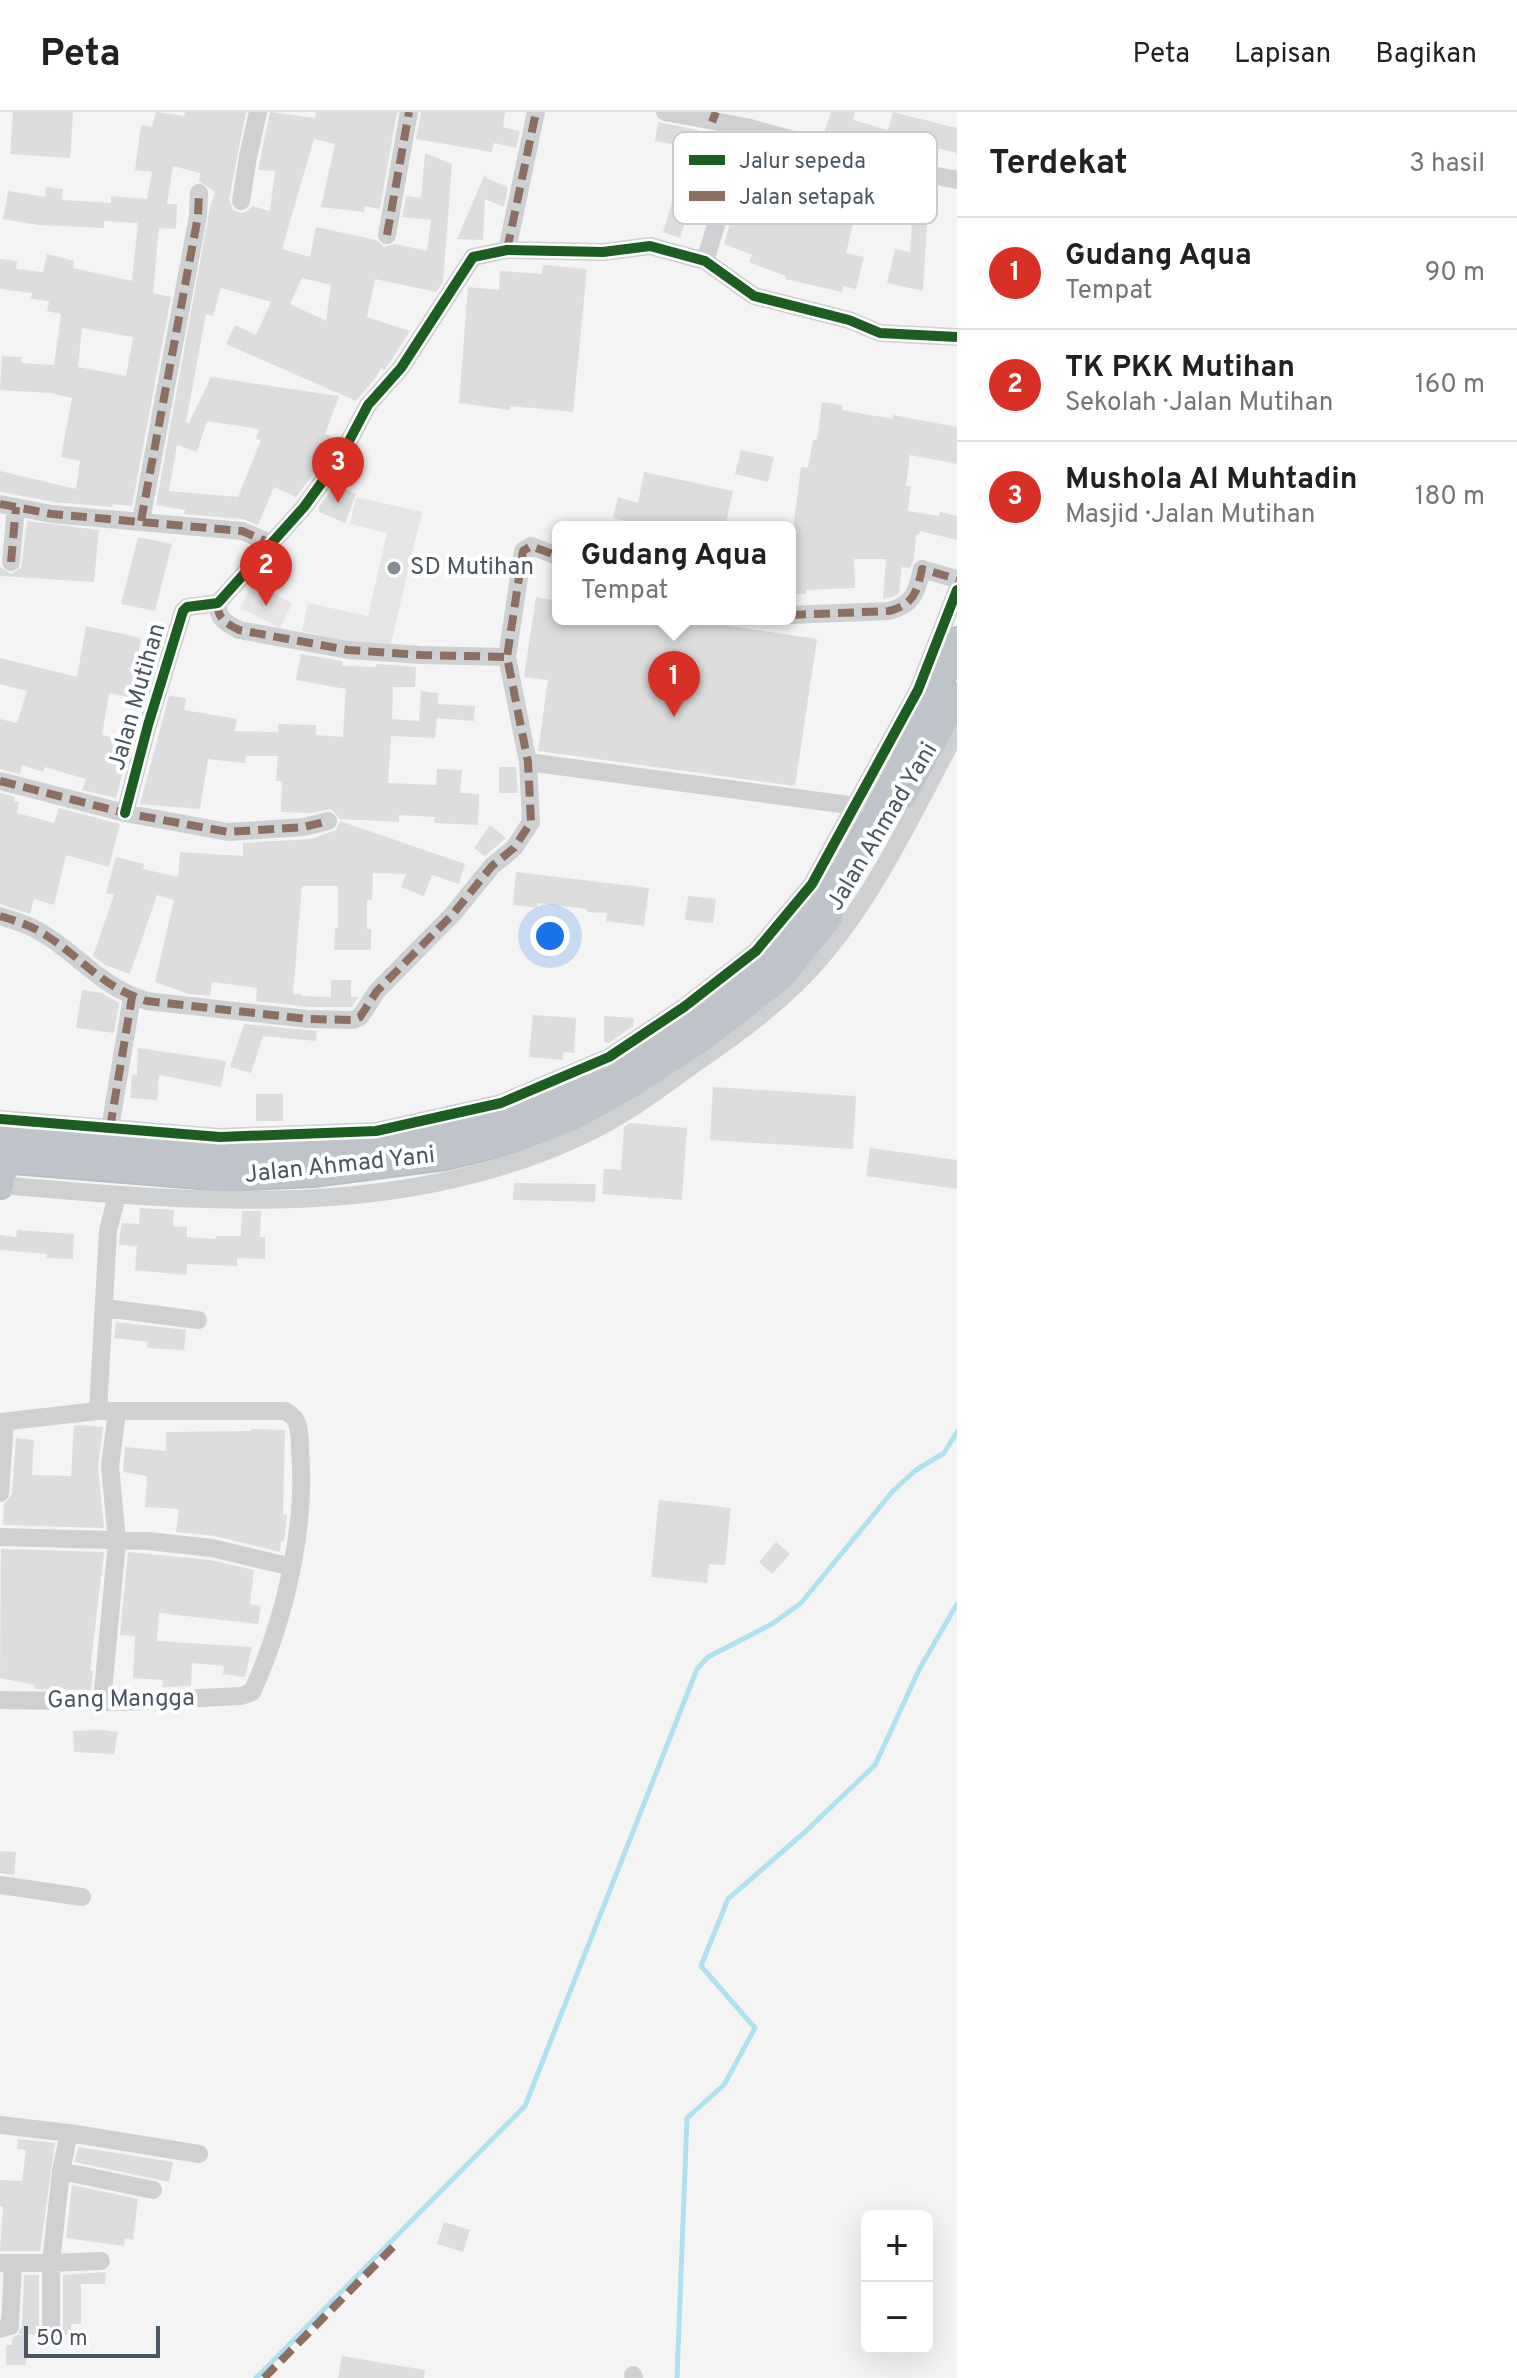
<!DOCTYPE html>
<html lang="id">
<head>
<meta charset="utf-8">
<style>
	body { margin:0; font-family:Overpass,sans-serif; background:#f2f2f2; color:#202124 }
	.controls { position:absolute; right:24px; bottom:24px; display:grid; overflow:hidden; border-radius:12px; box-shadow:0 8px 32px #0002 }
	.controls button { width:72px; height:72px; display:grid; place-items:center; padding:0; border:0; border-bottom:2px solid #e0e0e0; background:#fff; color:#202124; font:40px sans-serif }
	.scale { position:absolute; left:24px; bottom:20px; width:136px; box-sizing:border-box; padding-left:8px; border:4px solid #4a5661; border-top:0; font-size:22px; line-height:28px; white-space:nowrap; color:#4a5661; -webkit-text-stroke:6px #fff; paint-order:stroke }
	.you { position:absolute; left:550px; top:824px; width:28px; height:28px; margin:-20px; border:6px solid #fff; border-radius:50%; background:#1a73e8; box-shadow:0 0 0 12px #1a73e833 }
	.badge { display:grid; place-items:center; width:52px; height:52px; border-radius:50%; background:#d93025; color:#fff; font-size:26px; font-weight:700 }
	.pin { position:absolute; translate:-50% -66px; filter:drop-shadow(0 2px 4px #0008) }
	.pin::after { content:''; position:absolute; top:42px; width:28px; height:24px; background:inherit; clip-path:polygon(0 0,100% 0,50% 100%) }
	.popup { position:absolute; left:552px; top:409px; width:244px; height:104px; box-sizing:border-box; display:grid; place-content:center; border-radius:12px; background:#fff; filter:drop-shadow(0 2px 6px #0005); font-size:26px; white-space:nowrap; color:#757577 }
	.popup b { font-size:30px; color:#202124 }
	.popup::after { content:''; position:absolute; left:50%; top:100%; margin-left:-16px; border:16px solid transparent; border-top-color:#fff }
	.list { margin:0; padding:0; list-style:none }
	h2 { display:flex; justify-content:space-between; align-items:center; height:104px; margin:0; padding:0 32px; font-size:34px }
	h2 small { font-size:26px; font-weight:400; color:#757577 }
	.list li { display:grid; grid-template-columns:52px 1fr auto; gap:24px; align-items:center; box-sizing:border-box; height:112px; padding:0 32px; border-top:2px solid #e0e0e0 }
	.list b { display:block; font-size:30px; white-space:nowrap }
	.list p { margin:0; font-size:26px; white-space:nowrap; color:#757577 }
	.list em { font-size:26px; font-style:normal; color:#757577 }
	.map { position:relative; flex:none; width:957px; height:2266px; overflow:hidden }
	header { display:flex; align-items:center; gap:48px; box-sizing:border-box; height:112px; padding:0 40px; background:#fff; border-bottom:2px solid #e0e0e0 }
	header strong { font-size:38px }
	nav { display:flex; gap:44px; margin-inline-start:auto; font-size:28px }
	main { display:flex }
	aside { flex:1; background:#fff }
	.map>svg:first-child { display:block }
	.education { fill:#e6e5e6 }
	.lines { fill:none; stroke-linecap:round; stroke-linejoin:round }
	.stream { stroke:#aee2f0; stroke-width:5 }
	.building { fill:#ddddde; fill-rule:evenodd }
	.highway-casing { stroke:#b9bec3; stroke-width:30 }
	.minor { stroke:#ced0d2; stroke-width:18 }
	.highway { stroke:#bec4c9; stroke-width:26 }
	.quiet { stroke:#8d6e63; stroke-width:8; stroke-dasharray:16 8; stroke-linecap:butt }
	.cycleway-casing { stroke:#fff; stroke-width:15 }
	.cycleway { stroke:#1b5e20; stroke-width:10 }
	.poi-dot { fill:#868d94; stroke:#fff; stroke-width:3 }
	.labels { text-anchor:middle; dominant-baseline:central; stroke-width:8; stroke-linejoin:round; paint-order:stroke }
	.poi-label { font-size:24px; fill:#4a5661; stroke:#fff; text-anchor:start }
	.street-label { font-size:24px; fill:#4a5661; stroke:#fff }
	.key { fill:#fff; stroke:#c9ccd0; stroke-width:2 }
	.key-label { font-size:22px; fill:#4a5661 }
</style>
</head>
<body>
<header>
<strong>Peta</strong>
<nav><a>Peta</a><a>Lapisan</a><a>Bagikan</a></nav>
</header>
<main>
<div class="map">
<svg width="957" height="2266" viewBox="0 0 957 2266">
	<rect width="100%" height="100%" fill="#f4f4f4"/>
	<path class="education" d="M356,385l66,15 -33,139 -87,-20 6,-28 60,13 19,-83 -37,-9z
		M253,471l39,20 -12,25 -40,-20z"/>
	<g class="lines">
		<path class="stream" d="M256,2266l269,-272 172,-437 11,-12 64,-33 29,-21 92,-112 23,-21 28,-17 13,-21
			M677,2266l10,-260 37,-33 31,-57 -54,-62 27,-67 78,-68 69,-66 45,-97 37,-64"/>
	</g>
	<path class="building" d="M13,0h60l-3,46 -60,-4z
		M156,0l28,4 1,-4h61l-17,87 4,11 7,3 6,-1 6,-6 18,5 5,-40 -17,-1 12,-58 45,6 1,-6h81l-17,97 -15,-3 -1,6 -43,-5 14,-63 -21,-5 -32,110 28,8 6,-30 60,13 8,7 11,-3 32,7 4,-31 -29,-3 4,-21 15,2 4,-45 27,11 -9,118 -7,10 -61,-13 -8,38 43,14 -20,31 -6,8 -3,-2 -5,9 -20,24 -130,-57 9,-19 21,10 15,-33 -50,-14 -8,28 -7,-2 -20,108 3,1 22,-46 128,19 -14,38 6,2 -19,40 -16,21 -22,-10 -16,38 -15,-6 -59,-5 1,-4 -29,-5 54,-298 5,-15 -16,-11 1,-8 -27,-7 -6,38h10l-1,25 -17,-1 -6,65 18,4 -39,209 -19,-2 -1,3 -58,-5 -54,-10v-21l76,18 4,-28 -19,-4 11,-59 -22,-5 -50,-3 2,-34 20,1 -1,6 33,2 7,-51 -14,-3 2,-10 -18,-2 1,-6 -32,-4v-30l17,2 -1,8 27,3 4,-18 27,7 -1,7 59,13 6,-58 -34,-2v7l-65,-3 -36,-6 5,-28 37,6 1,-10 17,2 -1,11 49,3v-7l36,3 5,-27 -17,-2 6,-45 11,2zM302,166l29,7 -5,36 -36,-17zM82,216l51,9 -7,39 -48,-9zM207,309l52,8 -3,10 5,1 -23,57 -69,-6 8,-46 20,7z
		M421,0h84l-2,15 17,4 -4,17 -22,-5 -2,9 -76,-13z
		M831,0h24l-2,8 35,10 5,-18 64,16v25l-25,-6 -4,15 -105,-26z
		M658,10l40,8 -4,15 20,5 -7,25 11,3 -15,47 -17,-5 -6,18 -17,-6 22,-74 -5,-1 3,-11 -28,-5z
		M753,34l63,13 68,18 -4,21 25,5 -3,13 -25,-5 -2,8 -20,-4 -9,38 18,4 -8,32 -13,-3 -1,6 -57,-13 1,-3 -37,-14 3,-7 -28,-11zM808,62l31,8 -7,35 -31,-7z
		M485,62l1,4 22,9 -4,20 -19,-8 -2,41 -26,-1z
		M912,111l15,1 -4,67 -36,-8 8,-34 15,3z
		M543,153l44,4 -14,143 -62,-6 -1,4 -51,-7 9,-116 31,3 1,-19 42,3z
		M822,290l20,3v5l51,9v-4l64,12v37l-47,-9 -4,31h5l-3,25 31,5 1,-4 17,4v24l-37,-9 -1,4h-3l-2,25 -4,8 -8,-1 -3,26 -6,4 -10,2 3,-40h-32l1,29 -49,2v4h-16v-41l11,-86 7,1 5,-28h4z
		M741,338l33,7 -6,25 -33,-8z
		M644,360l89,19 -8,36h-97l2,-5 -17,-4 5,-21 20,6z
		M335,373l21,9 -11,29 -26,-11v-5z
		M27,409l72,9 -5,52 -94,-6v-9l11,7 10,-6z
		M138,425l34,7 -17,67 -34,-7z
		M274,447l10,3 -6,20 -20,-6z
		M536,485l22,4v18h125l134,20 -22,147 -257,-35 10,-71 -24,-3z
		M86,514l55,12 -6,36 15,3 -7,23 -34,-7 -7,42 29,6 -15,57 -34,-8 4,-11 -41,-12 -2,5 -21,-7 -2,9 -20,-5v-50l17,4 10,-32 -27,-7v-26l77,19z
		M301,542l42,7 -1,5 34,1v-3l40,3 -1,20h-22l-1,32 27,2 2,-30 17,2v11l37,2 -1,15 -37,-3 -2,20 -44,-2 -3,47 48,2 1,-16 25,1 -2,23 19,1 -1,31 -44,-2 1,-6 -36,-2v7l-59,-3 -9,-10 -20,4 -30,-1 1,-31h-6l2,-25h-32l-1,7 -37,-4 -8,50 -60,-5 29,-108 17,2 -2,12 53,9 -2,12 43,1v-8l38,1v10l27,2 3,-48 -50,-9z
		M499,655h17l2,26h-19z
		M0,681l15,4 -1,4 5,1 -2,11 37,10 5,-15 61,16 -11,43 -43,-12 -12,50 -20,-6 -4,15 -30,-10z
		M340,709l125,43 -6,20 -27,-9 -8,21 -23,-9 5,-13 -33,-1 -1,27h-5v29h4v21h-37l1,-22h3v-42h-36l-9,108h8v2l30,1v-17h20v17h7l-6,10h-43l-53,-6 1,-13 -45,-6 -2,14 -21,-2 -34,-12 19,-82 -17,-5 -27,79 -25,-9 -12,-9 21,-61 -8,-2 10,-36 28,7 -1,5 35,8 2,-25 63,4v-13l68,-4 25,-9z
		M490,713l16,13 -21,18 -11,-8z
		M516,760l133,16 -5,38 -38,-5 1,-8 -20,-1v-3l-50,-6v5l-24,-3z
		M688,784l28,3 -3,24 -28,-3z
		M82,878l20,3 17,10 -5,30 -38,-5z
		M533,903l43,3 -2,35 -11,-1v8l-34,-3z
		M604,904l30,2 -1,8 -24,17 -5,-1z
		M244,912l73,7 -1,10 -53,-5 -12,37 -21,-6z
		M138,936l88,13 -5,26 -62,-12 -2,25 -27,-2 2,-24 5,1z
		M713,975l143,9 -3,53 -143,-9z
		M256,982h27v27h-27z
		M630,1011l57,5 -5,72 -80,-6 2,-25 17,1 3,-43z
		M870,1036l87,12v29l-91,-13z
		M514,1071l82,1 -1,18 -82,-2z
		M140,1096l34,2 -1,16 14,1v10l29,2v-3h25l1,-25h19l-1,26h5v22l-28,-1v8l-50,-2 -1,11 -51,-5 2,-24 -18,-1 1,-12 2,-10 17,1z
		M17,1118l57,4 -1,25 -26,-1v-4l-47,-4v-15l16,2z
		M116,1210l70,8 -2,20 -37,-2 1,-6 -34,-4z
		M77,1313l26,2 -5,40 6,61 -101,-3 1,-21 8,-10 4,-56 18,2 -2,35 39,1 3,-50z
		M251,1317l34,1 -2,84 4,1 -3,26h-3l-1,11 -65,-16 -39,-4 3,-23 -34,-2 2,-31 -24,-4 2,-25 41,4v-19l85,-1z
		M659,1388l72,8 -6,57 -16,-1 -2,19 -56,-6z
		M776,1430l14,12 -18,20 -13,-12z
		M1,1437l103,3 -14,119h3l-2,19 -57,-1 1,-4 -35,-7z
		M128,1440l82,8 44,10 -4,34 11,2 -3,18 -99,-11 -2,28 95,6 -7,30 -22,-3 1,-8 -32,-3 -1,23 -29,1 1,-7 -30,-2 2,-42 -15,-1z
		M104,1618l14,2 -4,22 -40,-2 -1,-21z
		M0,1739l16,1 -2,23 -14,-2z
		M18,2027l37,4 -15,108h-40l3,-44 -3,-1v-26l22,1 4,-31 -9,-1z
		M78,2035l95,15 -4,20 -94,-20z
		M72,2073l66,14 -5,41 -8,-2 -1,8 -58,-8z
		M444,2110l26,8 -7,22 -26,-8z
		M106,2160l-1,12h-24v40h-10v11h-8v-60z
		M24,2163h15v60l-21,-1 4,-7z
		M17,2223h9v30h-20v-20h6v-7z
		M342,2244l83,14 -1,8h-86z"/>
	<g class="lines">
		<g class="highway-casing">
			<path id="highway" d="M903,684l54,-99
				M0,1025c162,15 335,34 493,-13 15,-4 30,-12 45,-18 61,-26 118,-59 171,-101 43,-33 85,-67 118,-111 57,-76 92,-168 130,-253
				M0,1047l223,18 90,-4 132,-17 67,-16 61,-23 56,-31 75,-49 76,-59 49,-60
				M0,1073l2,-26"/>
		</g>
		<path class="minor" d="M665,0l81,15 146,40 65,13
			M241,89l7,-44 10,-45
			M387,123l22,-123
			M507,138l29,-138
			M705,149l41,-134
			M0,392l52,10 190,17 28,12
			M141,409l57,-305 1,-23
			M11,450l5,-55
			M218,491c-1,16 8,20 21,27l109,20 73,5 86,2
			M790,503l99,-4c24,-6 28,-19 33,-42l35,10
			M528,650l328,44
			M0,669l125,32 103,19 76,-5 24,-6
			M125,701l23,-88 35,-114 4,-4 31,-4 86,-96 37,-51 27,-51 33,-37 72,-111 34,-7 96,2 47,-6 55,15 49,35 95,24 31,13 77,4
			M0,804c16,5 33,10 47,20 36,23 56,52 100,65l161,18 45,1 7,-3 17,-26 76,-77 39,-48 22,-18 17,-26 -3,-60 -21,-105 16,-106 8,-5 27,10
			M0,1007l220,18 156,-6 125,-28 108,-46 75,-50 72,-56 56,-67 106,-194 39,-100
			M110,1016l22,-131
			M0,1073c196,17 400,37 583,-50 39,-18 73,-43 107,-68 48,-33 97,-68 134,-113 55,-66 92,-147 133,-223
			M105,1196l93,12
			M98,1299l10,-180 9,-36
			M0,1310l98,-11h188c3,3 7,5 9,8 5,8 5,22 5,31 7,77 -16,172 -48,242l-11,4 -120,6 -121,-2
			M0,1381l5,-71
			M0,1425l148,4 64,7 80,19
			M102,1590l15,-161 -7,-75 7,-54
			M0,1773l82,12
			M0,2013l69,8 130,21
			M61,2059l8,-38
			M101,2149l-50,2 10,-92 92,19
			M0,2151h51v73
			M0,2217l10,-3 3,-63
			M633,2263l1,3"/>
		<use href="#highway" class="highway"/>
		<path class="quiet" d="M712,10l4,-10
			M387,123l22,-123
			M507,138l29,-138
			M0,392l52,10 190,17 28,12
			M141,409l57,-305 1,-23
			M11,450l5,-55
			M218,491c-1,16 8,20 21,27l109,20 73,5 86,2
			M790,503l99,-4c24,-6 28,-19 33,-42l35,10
			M0,669l125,32 103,19 76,-5 24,-6
			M0,804c16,5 33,10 47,20 36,23 56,52 100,65l161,18 45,1 7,-3 17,-26 76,-77 39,-48 22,-18 17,-26 -3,-60 -21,-105 16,-106 8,-5 27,10
			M110,1016l22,-131
			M264,2266l129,-131"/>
		<g class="cycleway-casing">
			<path id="cycleway" d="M125,701l23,-88 35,-114 4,-4 31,-4 86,-96 37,-51 27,-51 33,-37 72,-111 34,-7 96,2 47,-6 55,15 49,35 95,24 31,13 77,4
				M0,1007l220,18 156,-6 125,-28 108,-46 75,-50 72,-56 56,-67 106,-194 39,-100"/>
		</g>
		<use href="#cycleway" class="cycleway"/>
	</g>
	<circle class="poi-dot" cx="394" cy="456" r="8"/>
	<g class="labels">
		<g class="poi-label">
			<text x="410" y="456">SD Mutihan</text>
		</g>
		<g class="street-label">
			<text transform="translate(138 585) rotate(-74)">Jalan Mutihan</text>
			<text transform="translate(883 715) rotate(-59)">Jalan Ahmad Yani</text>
			<text transform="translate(340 1054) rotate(-6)">Jalan Ahmad Yani</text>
			<text transform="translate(121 1588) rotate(-1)">Gang Mangga</text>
		</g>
	</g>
	<rect x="673" y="20" width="264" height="92" rx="12" class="key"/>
	<rect x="689" y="43" width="36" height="10" fill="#1b5e20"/>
	<rect x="689" y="79" width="36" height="10" fill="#8d6e63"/>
	<g class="key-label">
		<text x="739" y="56">Jalur sepeda</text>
		<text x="739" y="92">Jalan setapak</text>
	</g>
</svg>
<div class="controls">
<button>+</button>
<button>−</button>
</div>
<div class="scale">50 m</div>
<div class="you"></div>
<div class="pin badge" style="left:674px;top:605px">1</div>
<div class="popup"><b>Gudang Aqua</b>Tempat</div>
<div class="pin badge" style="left:266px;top:494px">2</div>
<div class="pin badge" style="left:338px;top:391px">3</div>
</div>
<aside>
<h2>Terdekat<small>3 hasil</small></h2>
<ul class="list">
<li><span class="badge">1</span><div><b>Gudang Aqua</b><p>Tempat</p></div><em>90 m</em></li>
<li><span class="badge">2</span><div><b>TK PKK Mutihan</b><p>Sekolah · Jalan Mutihan</p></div><em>160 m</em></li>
<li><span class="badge">3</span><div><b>Mushola Al Muhtadin</b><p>Masjid · Jalan Mutihan</p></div><em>180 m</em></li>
</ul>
</aside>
</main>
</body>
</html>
